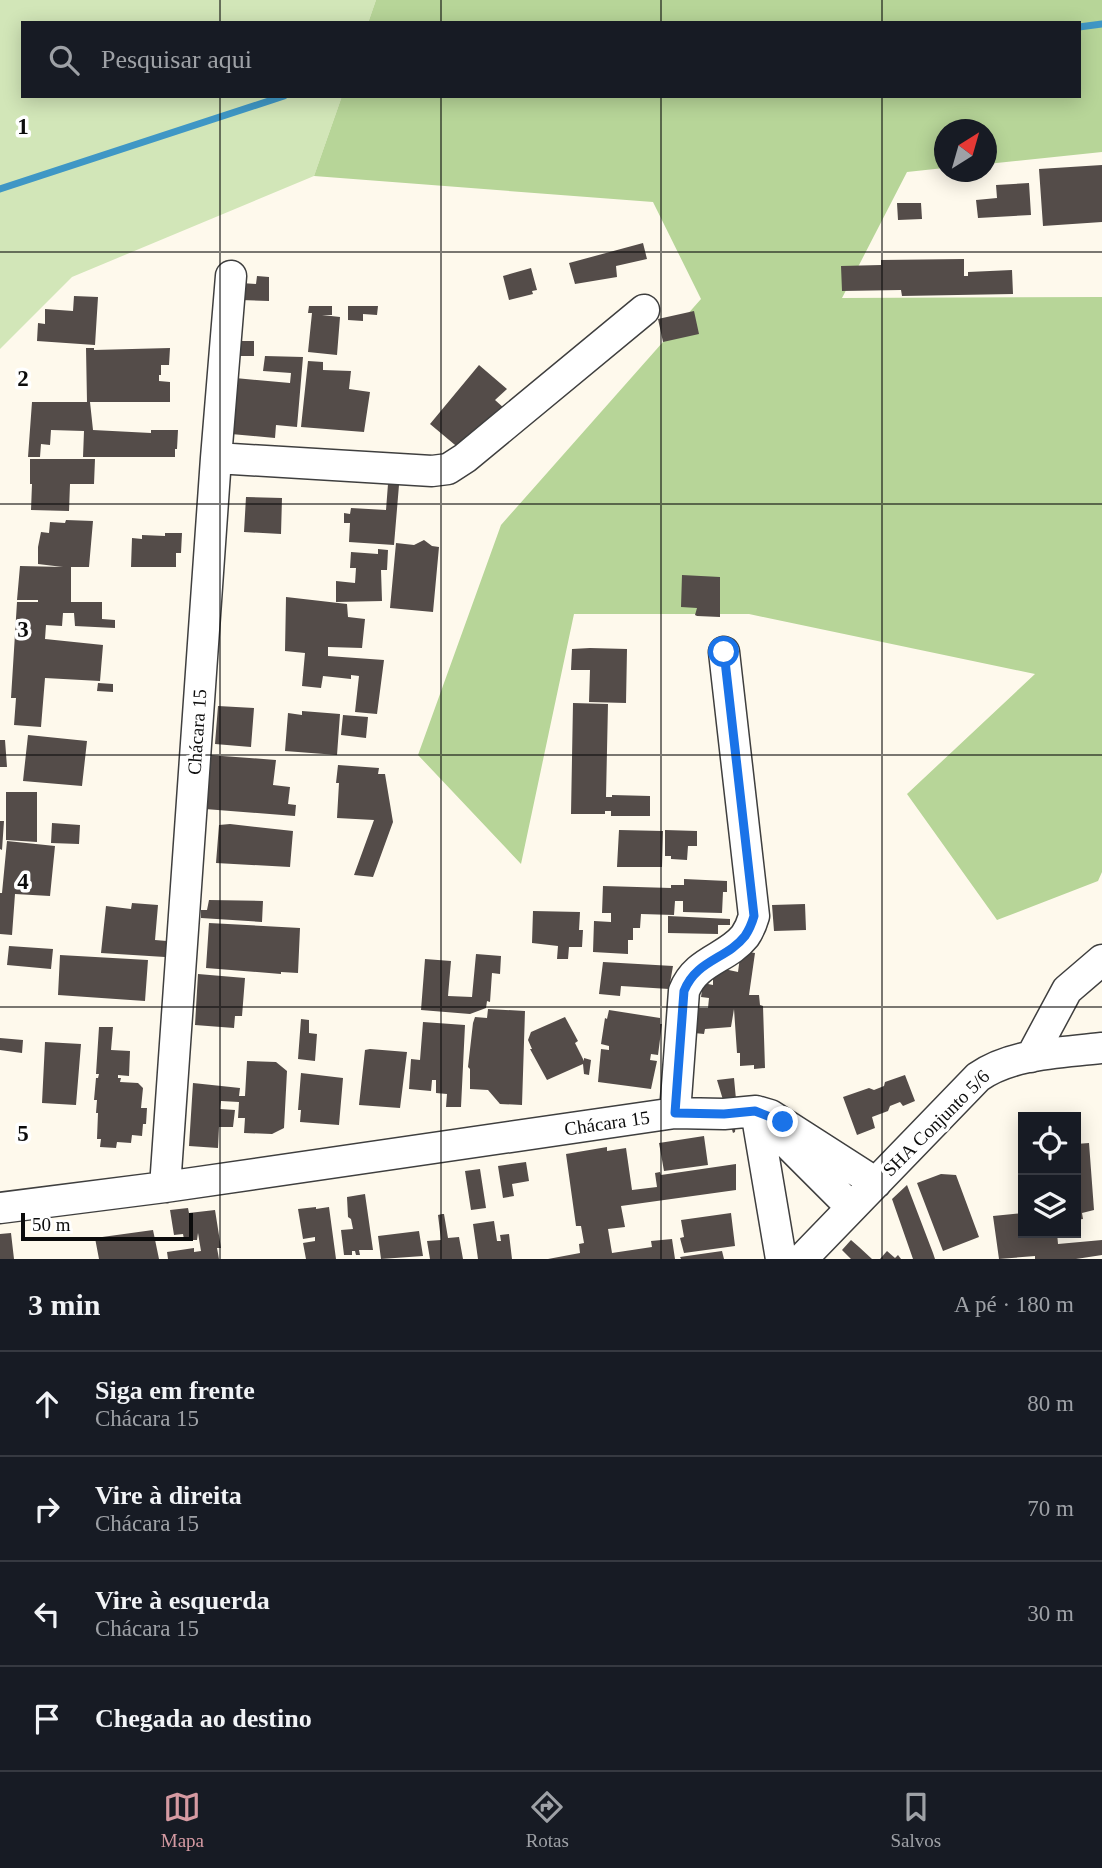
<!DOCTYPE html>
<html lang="pt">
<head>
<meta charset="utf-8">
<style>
	body { margin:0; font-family:Georgia,serif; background:#242831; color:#f1f3f6 }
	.controls { position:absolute; right:21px; bottom:21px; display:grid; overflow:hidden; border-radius:0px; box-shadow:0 4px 18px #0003 }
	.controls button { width:63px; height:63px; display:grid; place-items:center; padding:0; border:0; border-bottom:2px solid #363941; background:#171b24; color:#f1f3f6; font:35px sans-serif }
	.compass { position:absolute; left:934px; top:119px; width:63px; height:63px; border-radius:50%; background:#171b24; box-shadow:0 4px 18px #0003; rotate:37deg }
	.scale { position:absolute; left:21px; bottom:18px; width:172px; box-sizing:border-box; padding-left:7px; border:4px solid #0c0c0c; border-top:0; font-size:19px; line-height:24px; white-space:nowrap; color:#0c0c0c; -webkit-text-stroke:5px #fff; paint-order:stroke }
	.stop { position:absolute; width:21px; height:21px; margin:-16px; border:5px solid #1a73e8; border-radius:50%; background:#fff }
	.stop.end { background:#1a73e8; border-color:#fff; box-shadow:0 2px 7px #0008 }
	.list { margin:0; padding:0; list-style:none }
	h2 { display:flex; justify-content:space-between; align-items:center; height:91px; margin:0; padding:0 28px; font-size:30px }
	h2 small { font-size:23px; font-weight:400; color:#9ea1a6 }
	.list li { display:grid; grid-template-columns:46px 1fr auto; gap:21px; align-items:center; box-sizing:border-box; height:105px; padding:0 28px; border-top:2px solid #363941 }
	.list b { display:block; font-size:26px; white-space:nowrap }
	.list p { margin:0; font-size:23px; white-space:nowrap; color:#9ea1a6 }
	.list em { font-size:23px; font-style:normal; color:#9ea1a6 }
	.icon { flex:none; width:38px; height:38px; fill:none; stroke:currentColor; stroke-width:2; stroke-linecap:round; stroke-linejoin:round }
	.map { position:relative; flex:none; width:1102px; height:1259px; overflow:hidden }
	.search { position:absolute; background:#171b24; box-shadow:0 4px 18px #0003; left:21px; right:21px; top:21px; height:77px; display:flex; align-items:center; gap:18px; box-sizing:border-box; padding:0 24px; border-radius:0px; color:#9ea1a6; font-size:26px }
	.sheet { height:511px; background:#171b24 }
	nav { display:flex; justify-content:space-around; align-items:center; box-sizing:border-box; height:98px; border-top:2px solid #363941; background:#171b24; font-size:19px; color:#9ea1a6 }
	nav a { display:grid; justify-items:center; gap:4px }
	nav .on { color:#d59aa2 }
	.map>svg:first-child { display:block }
	.green { fill:#d2e6b8 }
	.forest { fill:#b7d598 }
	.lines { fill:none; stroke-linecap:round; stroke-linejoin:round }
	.stream { stroke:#3f97c5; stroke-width:7 }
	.building { fill:#544c49 }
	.minor-casing { stroke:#3f3f3f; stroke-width:33 }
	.minor { stroke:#fff; stroke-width:30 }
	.route { stroke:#1a73e8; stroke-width:9 }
	.grid { fill:none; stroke:#0c0c0c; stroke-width:2; stroke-opacity:0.55 }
	.labels { text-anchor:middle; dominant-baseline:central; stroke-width:7; stroke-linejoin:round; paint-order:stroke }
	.street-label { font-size:19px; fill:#0c0c0c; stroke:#fff }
	.grid-label { font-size:23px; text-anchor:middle; font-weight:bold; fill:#0c0c0c; stroke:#fff; stroke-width:7; stroke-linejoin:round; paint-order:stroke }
</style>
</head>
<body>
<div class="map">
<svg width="1102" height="1259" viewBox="0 0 1102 1259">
	<rect width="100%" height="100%" fill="#fef9ec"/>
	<path class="green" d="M0,0h376l-8,23h-345v73h319l-28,80 -242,101 -72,72z"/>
	<path class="forest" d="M376,0h726v152l-115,12 -1,-34h-42v38l-37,4 -65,126 260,-1v575l-4,9 -101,39 -90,-126 128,-120 -286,-60h-175l-53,250 -103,-109 83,-230 200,-226 -48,-97 -339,-26 28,-80h737v-73h-711z"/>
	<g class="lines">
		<path class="stream" d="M1079,27l23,-3
			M0,189l284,-93"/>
	</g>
	<path class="building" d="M1102,165v57l-59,4 -4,-57z
		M1029,183l2,32 -53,3 -2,-18 21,-2 -1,-13z
		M897,203h24l1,16 -24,1z
		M643,243l4,16 -31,7 1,11 -42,7 -6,-21z
		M964,259v17h4v-4l44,-2 1,24 -111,2 -1,-6 -59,1 -1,-25 40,-1v-5z
		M531,268l6,22 -5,1 1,3 -24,6 -6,-24z
		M257,276l12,1v24l-29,-1 1,-17 15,1z
		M74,296l24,1 -3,48 -58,-4 1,-18 7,1v-15l28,2z
		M309,306h23v9h-10l18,2 -3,38 -29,-3 4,-39h-4z
		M348,306h30l-1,9 -14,-1v7l-15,-1z
		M694,311l5,23 -36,8 -5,-23z
		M238,341h16v15h-17z
		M86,348h8v2l76,-2 -1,17h-8v10h-2v6l11,1v20h-80l3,28 58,3v-3h27l-1,19h-2v8h-92l1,-26 -33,-1 -1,15 -9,-1 -1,13h-12l4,-55h55z
		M265,356l38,1 -6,70 -21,-2 -1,13 -44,-4 4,-56 55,5 1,-10 -28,-2z
		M308,361l15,1v8l28,1 -2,18 21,3 -6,40 -63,-5z
		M479,365l28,24 -12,11 10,9 -38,46 -37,-31z
		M30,459h65l-1,25h-24l-1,27 -38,-1 1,-26h-2z
		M388,484l11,1 -5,60 -45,-3 1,-19h-6v-10l6,1 1,-6 35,2z
		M246,497l36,1 -1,36 -37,-2z
		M66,520l27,1 -4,46h-18v35h31v17l13,1v8l-40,-2 -1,-13h-11l-1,13 -16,-1 -1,14 58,6 -3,36 -55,-3 -4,49 -27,-2 2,-27h-5l6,-96h21v-2h-21l3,-34 43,1 -25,-3v-17l3,-15 8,1 1,-11 15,1z
		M165,533h17l-1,20h-5v14h-45l1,-29 10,1v-4l23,1z
		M424,540l8,6 7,1 -6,65 -43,-4 6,-65 18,2z
		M378,549l10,1 -1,20h-6l1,31 -46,1v-21l19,2 1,-15h-6l1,-16 27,2z
		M682,575l38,2v40l-23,-1 -2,-1 2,-7 -16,-1z
		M286,597l61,7 1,13 17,2 -3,29 -34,-1v9l56,4 -7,54 -22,-2 4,-36 -8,-1v4l-28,-3 -2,12 -19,-2 3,-33 -20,-2z
		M590,648l37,1 -1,54 -37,-1 1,-32h-19l1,-21z
		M98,683l15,1v8l-16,-1z
		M573,703l35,1 -2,93h6v-2l38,1v20h-39v-5h-6v3h-34z
		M218,706l36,2 -3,39 -36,-3z
		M302,711l38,3 -3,41 -52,-4 3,-38 14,2z
		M343,715l25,2 -2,21 -25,-3z
		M28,735l59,6 -5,45 -59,-5z
		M0,740h5l2,27h-7z
		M209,755l67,5 -3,25 17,2 -2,17 8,1 -1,11 -90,-7z
		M338,765l41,3 -1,6h7l8,48 -20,55 -19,-2 20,-55 -37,-2 2,-35h-3z
		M6,792h31v50l-31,-2z
		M0,821h4l-2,29 -2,-1z
		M52,823l28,2 -1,19 -28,-1z
		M230,824l63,7 -3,36 -74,-4 3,-38z
		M619,830l44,1 -1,36h-45z
		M665,830l32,1v15h-9l-1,14 -16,-1v-3h-6z
		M7,841l48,5 -5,50 -35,-2 -3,41 -12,-1v-41h2z
		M684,879l43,2v11h-4l-1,21 -39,-1v-11h-8l-1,14 -33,-1 -1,14h-7v12h-5v14l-35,-2 1,-31 17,1v-9h-9l1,-27 68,2v-3h13z
		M209,900l54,1 -1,21 -61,-4v-8h6z
		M132,903l26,2 -3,35 12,1 -2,16 -64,-4 5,-47 25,3z
		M805,904l1,26 -32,1 -2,-26z
		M533,911l47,1 -1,18h4l-1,17h-13l-1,12h-11l1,-13 -26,-3z
		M668,916l62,3v6h-12v9l-50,-1z
		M209,923l91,5 -2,45 -17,-1v2l-75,-6z
		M9,946l44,3 -2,20 -44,-4z
		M748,952l7,1 -6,42h10l1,10 3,1 2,62 -11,1v-4l-14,1v-13h-3l-3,-44 -3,18 -26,2 -1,5 -10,-1 5,-25h9l1,-10 -8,-1 2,-14 10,2v-8l11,-8 14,3 2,-15z
		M476,954l25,2 -1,18 -8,-1 -2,29 -3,-1 -1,7 -16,6 -49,-4 4,-51 26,2 -3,35 24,1z
		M60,955l88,5 -3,41 -87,-6z
		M603,962l70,4 -4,23 -48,-3 -1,10 -21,-2z
		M198,974l47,4 -3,38h-7l-1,12 -39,-3z
		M488,1009l37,2 -3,94 -22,-1 -12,-14 -18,-1v-20l-2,-2 5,-44 2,-6 12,1z
		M609,1010l51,8v6h2l-4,31 -7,-1 -1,6 7,1 -6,28 -53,-7 3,-33 8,1v-4l-8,-2 4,-26 2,1z
		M565,1017l13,24 -3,2 9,18v-3l7,2 -2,15 -5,-1 -1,-10 -36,16 -17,-31h2l-4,-9 3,-8z
		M301,1019l8,1v13l8,1 -2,27 -17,-2z
		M423,1022l42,3 -4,82h-15l1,-13 -11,-1v-13h-4l-1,11 -22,-2 2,-30 9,1z
		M99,1027h14l-2,23 19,1 -1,25 -11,-1v3h3l-1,4 18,1 5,5 -2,20h6l-1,16h-3l-1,12 -10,-1 -1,8 -14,-1 -1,6 -16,-1 1,-8h-4l1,-26h-2l1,-13h-3l2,-22h2l1,-4h-3z
		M0,1038l23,2 -1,13 -22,-3z
		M45,1042l36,2 -5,61 -34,-2z
		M370,1049l37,3 -7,56 -41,-3 6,-55z
		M247,1061l29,1 11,9 -3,57 -12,6 -28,-1 1,-15h-7l1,-16 -18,-1 -1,8 15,1 -2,17h-14l-1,21 -29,-2 4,-63 47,5 -1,8h6z
		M301,1073l42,5 -4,47 -39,-3 1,-12h-3z
		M905,1075l10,26 -12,5 -3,-4 -10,4 -2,5 -16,6 3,11 -18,7 -14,-38 26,-9 5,2 10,-4 1,-4z
		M734,1078l3,32 -2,22 -2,1 -16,-53z
		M704,1136l4,29 -44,6 -5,-28z
		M1089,1143l5,67 -12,3 1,6 -7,1v-76z
		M607,1147v4l19,-3 6,42 25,-3 -2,-14 5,-1 1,3 75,-11v26l-115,16 4,21 -17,2 4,24 40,-6 -1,-6 21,-2 3,20h-127l32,-6 -1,-9 5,-1 -3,-17h-5l-10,-72z
		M526,1162l3,19 -17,3 2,12 -11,2 -5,-32z
		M480,1169l6,39 -15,2 -6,-39z
		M941,1174l15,1 23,62 -36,14 -26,-68z
		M907,1185l26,68 2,6h-22l-21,-60z
		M365,1194l8,56h-14l1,5h-4l-1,-4h-3v4h-8l-3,-25 12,-1 -2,-10 -3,-2 -1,-20z
		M316,1207v2l13,-2 7,52h-30l-3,-16 12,-2v-4l-12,2 -5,-30z
		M188,1208l1,5 26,-3 6,38h-4l2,11h-51l-1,-7 27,-4v4l7,-1 -3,-18 -1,7h-4v-2l-9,1 -1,-5 -9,1 -4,-25z
		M731,1213l4,33 -51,7 -4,-15 4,-1 -3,-17z
		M1023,1213v20h34l1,11 44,-4v15l-26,4h-41v-3l-36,3 -6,-43z
		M442,1214h2l4,24 11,-1 4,22h-33l-3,-18 14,-1 -3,-25z
		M494,1221l3,20h4l-1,-6 9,-1 3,25h-34l-5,-35z
		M153,1230l6,29h-60l-4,-21z
		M419,1231l4,25 -42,3 -3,-23z
		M11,1233l3,26h-14v-25z
		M851,1240l8,7 13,12h-21l-9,-9z
		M722,1251l2,8h-43l-1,-2z
		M887,1251l8,7 3,-3 3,4h-21z"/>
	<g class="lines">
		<g class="minor-casing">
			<path id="minor" d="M216,458l216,13 16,-2 17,-11 179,-148
				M1031,1057l36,-67 35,-30
				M756,1111l25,148
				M675,1113l9,-122c12,-31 43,-32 61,-55 4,-6 7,-13 9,-20l-30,-264
				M780,1136l71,71
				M165,1187l51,-729 15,-182
				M0,1208l165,-21 510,-74 49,1 32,-3 14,4 106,68
				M802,1259l176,-182c34,-24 83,-24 124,-29"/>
		</g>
		<use href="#minor" class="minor"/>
	</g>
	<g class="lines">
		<path class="route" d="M724,652l30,264c-2,7 -5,14 -9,20 -18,23 -49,24 -61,55l-9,122 49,1 31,-3 28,11"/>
	</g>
	<path class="grid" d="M220,0v23M441,0v23M661,0v23M882,0v23M220,96v1163M441,96v1163M661,96v1163M882,96v1163M0,252h1102M0,504h1102M0,755h1102M0,1007h1102"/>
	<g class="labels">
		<g class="street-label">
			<text transform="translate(197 732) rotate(-86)">Chácara 15</text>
			<text transform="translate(607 1123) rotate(-8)">Chácara 15</text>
			<text transform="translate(936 1123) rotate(-45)">SHA Conjunto 5/6</text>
		</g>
	</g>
	<g class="grid-label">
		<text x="23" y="134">1</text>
		<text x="23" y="386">2</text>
		<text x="23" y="637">3</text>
		<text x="23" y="889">4</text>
		<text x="23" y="1141">5</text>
	</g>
</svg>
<div class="controls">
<button><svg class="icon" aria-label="locate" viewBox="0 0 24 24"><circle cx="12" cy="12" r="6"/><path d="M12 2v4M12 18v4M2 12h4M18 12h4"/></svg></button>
<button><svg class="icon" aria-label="layers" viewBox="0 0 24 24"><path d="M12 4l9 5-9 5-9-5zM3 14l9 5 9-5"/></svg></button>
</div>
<svg class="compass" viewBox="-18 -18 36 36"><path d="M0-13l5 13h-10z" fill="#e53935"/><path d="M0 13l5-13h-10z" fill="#9ea1a6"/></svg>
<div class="scale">50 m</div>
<div class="stop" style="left:724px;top:652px"></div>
<div class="stop end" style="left:783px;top:1122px"></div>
<div class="search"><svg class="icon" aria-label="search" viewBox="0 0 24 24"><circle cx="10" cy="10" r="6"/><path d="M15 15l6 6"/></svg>Pesquisar aqui</div>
</div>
<section class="sheet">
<h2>3 min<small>A pé · 180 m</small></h2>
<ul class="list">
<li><svg class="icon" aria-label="ahead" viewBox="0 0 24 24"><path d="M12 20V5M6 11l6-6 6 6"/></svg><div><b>Siga em frente</b><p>Chácara 15</p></div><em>80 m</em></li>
<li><svg class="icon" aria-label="right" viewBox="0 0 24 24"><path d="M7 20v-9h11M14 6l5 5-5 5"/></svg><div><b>Vire à direita</b><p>Chácara 15</p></div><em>70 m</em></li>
<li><svg class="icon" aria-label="left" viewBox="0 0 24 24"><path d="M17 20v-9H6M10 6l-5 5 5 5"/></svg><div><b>Vire à esquerda</b><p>Chácara 15</p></div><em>30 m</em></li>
<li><svg class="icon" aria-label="arrive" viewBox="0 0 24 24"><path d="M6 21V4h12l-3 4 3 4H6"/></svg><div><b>Chegada ao destino</b></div></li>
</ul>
</section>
<nav>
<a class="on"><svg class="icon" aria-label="map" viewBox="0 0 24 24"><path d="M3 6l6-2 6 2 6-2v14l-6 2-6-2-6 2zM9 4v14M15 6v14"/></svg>Mapa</a>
<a><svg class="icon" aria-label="directions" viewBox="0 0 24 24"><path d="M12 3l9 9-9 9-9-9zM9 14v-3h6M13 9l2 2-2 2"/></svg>Rotas</a>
<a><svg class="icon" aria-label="saved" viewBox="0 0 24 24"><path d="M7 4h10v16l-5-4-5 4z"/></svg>Salvos</a>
</nav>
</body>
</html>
